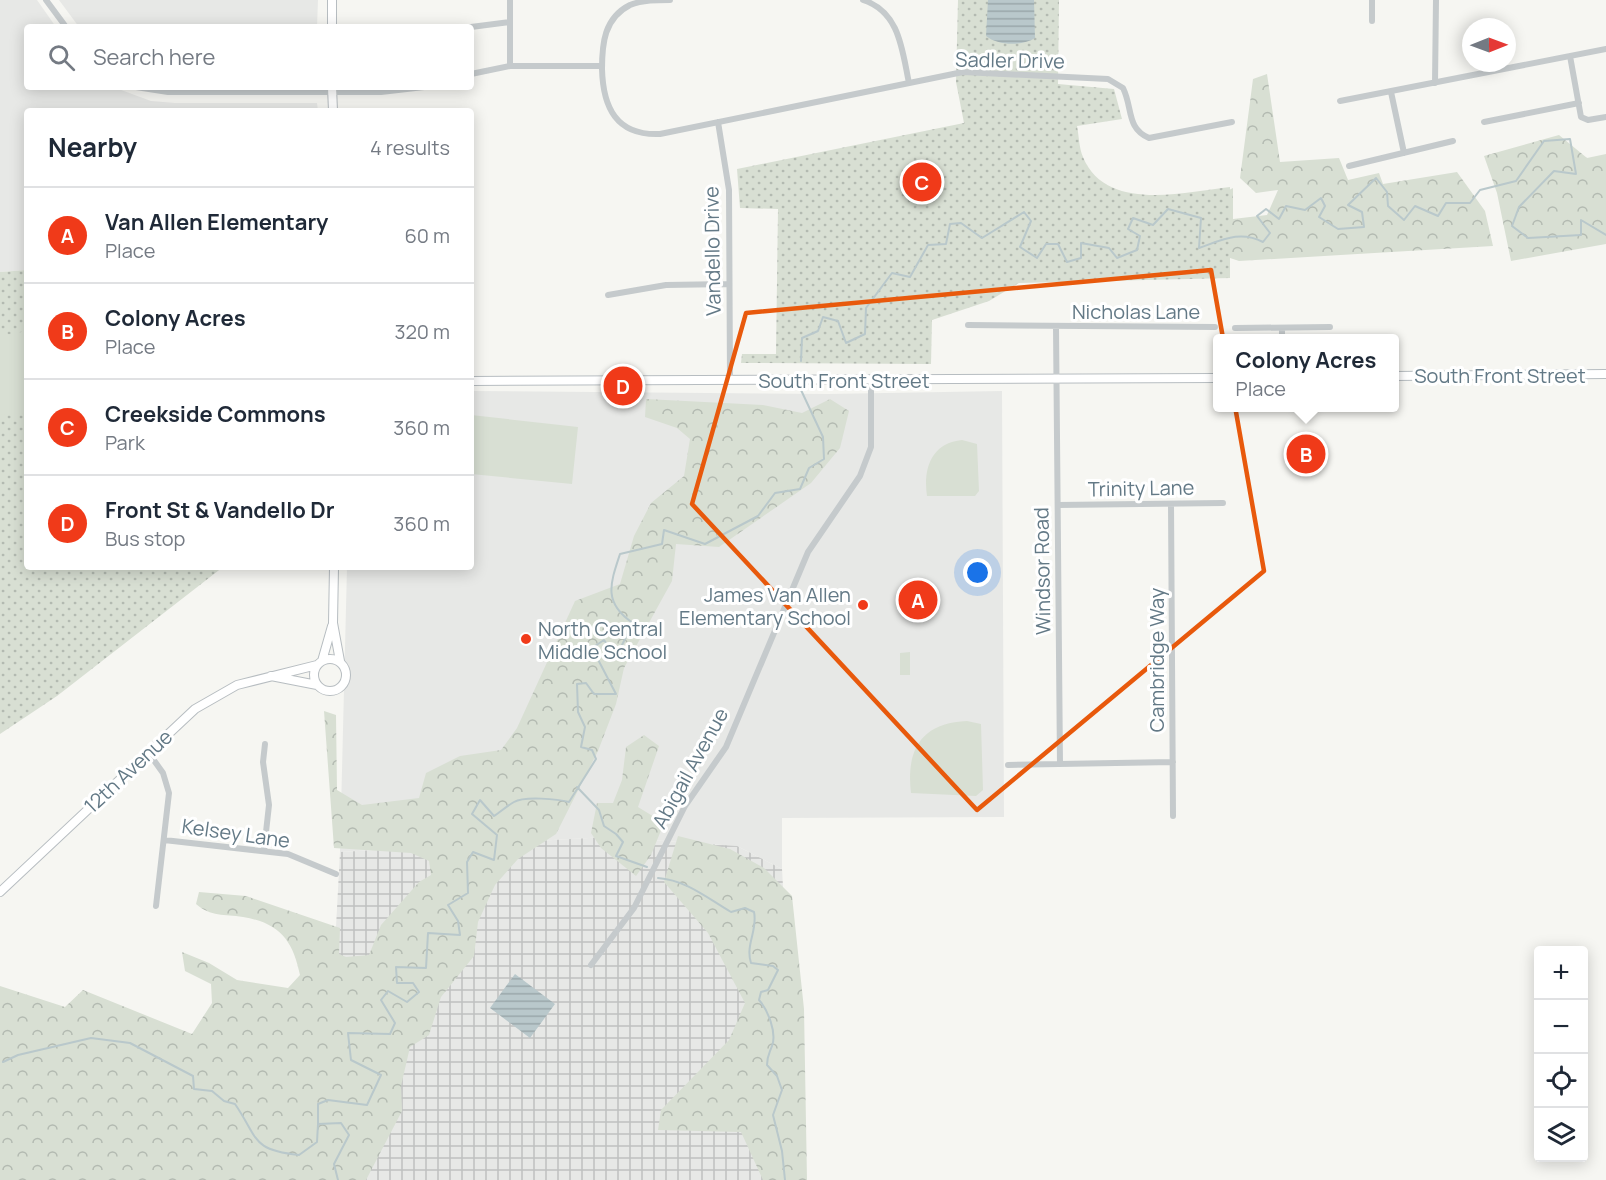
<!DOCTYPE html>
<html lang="en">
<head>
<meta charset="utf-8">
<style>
	body { margin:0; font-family:Manrope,sans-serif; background:#f2f2f3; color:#1f2937 }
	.controls { position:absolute; right:18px; bottom:18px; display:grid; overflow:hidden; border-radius:6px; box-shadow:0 3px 15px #0003 }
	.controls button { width:54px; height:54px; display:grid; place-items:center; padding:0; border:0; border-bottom:2px solid #e0e1e3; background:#fff; color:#1f2937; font:30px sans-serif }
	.compass { position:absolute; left:1462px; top:18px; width:54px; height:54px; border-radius:50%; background:#fff; box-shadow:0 3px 15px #0003; rotate:89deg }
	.you { position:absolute; left:978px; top:573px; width:21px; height:21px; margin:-15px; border:4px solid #fff; border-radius:50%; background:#1a73e8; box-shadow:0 0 0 9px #1a73e833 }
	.badge { display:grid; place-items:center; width:39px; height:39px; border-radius:50%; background:#f03a19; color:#fff; font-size:20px; font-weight:700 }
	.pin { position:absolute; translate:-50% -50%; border:3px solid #fff; box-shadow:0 2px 6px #0006 }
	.popup { position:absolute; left:1213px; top:334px; width:186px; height:78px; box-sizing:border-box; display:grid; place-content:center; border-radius:6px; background:#fff; filter:drop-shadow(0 2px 4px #0005); font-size:20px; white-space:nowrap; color:#747a83 }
	.popup b { font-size:22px; color:#1f2937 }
	.popup::after { content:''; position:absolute; left:50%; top:100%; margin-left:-12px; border:12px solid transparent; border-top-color:#fff }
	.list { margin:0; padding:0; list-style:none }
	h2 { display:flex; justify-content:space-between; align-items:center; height:78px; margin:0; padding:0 24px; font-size:26px }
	h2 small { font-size:20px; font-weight:400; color:#747a83 }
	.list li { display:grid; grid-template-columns:39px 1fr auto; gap:18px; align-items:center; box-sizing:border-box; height:96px; padding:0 24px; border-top:2px solid #e0e1e3 }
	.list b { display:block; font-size:22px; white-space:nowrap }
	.list p { margin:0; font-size:20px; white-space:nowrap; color:#747a83 }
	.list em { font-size:20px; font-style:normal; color:#747a83 }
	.icon { flex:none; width:33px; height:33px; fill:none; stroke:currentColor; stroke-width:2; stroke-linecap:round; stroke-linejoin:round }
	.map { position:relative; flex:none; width:1606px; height:1180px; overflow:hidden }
	.search { position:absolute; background:#fff; box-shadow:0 3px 15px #0003; left:24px; top:24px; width:450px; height:66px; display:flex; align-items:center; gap:15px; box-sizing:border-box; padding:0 21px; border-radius:6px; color:#747a83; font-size:22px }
	.panel { position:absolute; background:#fff; box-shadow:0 3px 15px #0003; left:24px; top:108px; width:450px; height:462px; border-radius:6px }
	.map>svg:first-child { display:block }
	.built { fill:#e7e8e6 }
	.industrial { fill:url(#industrial-grid) }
	.forest { fill:url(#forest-crowns) }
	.park { fill:url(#park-dots) }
	.garden { fill:#d8dfd3 }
	.water { fill:url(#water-rules) }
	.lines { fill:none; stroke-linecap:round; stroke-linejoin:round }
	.stream { stroke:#b9c8cb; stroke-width:2 }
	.secondary-casing { stroke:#b7bdc1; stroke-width:10 }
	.street { stroke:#c5cacc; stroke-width:6 }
	.secondary { stroke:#fff; stroke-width:8 }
	.marked { fill:none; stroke:#e8590c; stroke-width:4.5; stroke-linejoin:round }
	.poi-dot { fill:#f03a19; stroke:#fff; stroke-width:2 }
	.labels { text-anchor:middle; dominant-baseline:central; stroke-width:6; stroke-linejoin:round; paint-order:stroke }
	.street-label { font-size:20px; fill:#637986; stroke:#fff }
	.poi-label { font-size:20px; fill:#637986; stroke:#fff; text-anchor:end }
</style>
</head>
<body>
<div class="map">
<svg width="1606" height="1180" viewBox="0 0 1606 1180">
	<defs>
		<pattern id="industrial-grid" width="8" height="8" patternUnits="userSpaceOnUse" patternTransform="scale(1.5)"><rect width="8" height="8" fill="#e7e8e6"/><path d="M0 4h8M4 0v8" fill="none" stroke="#bfc1c0"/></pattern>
		<pattern id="forest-crowns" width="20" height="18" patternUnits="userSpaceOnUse" patternTransform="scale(1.5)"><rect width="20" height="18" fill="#d8dfd3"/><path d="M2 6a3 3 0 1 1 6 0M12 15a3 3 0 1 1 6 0" fill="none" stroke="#b3bab1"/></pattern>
		<pattern id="park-dots" width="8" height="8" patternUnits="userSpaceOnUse" patternTransform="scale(1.5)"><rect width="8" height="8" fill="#d8dfd3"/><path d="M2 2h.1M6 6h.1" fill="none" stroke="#b3bab1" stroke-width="1.8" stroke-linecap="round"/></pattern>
		<pattern id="water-rules" width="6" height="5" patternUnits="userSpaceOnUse" patternTransform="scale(1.5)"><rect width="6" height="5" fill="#b9c8cb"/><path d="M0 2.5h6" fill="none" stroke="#9aa7aa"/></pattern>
	</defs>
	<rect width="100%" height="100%" fill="#f6f6f2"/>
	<path class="built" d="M0,0h37l19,27h-29v60h86l38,14 24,2h142l1,8h-291v159l-27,2z
		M59,0h259l-1,27h-238z
		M471,391l357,3 174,-3 2,426 -222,1v51l-45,-23 -130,-9 -267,15 7,-285h124z"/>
	<path class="industrial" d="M607,837l130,9 45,23 18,311h-471l-3,-65 14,-263z"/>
	<path class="forest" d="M1267,74l13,88 59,-4 9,22 31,-7 4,11 74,-12 28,39 8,35 -254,15 -175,-59 161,-10 8,-4v31l34,-4 11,-25 -22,3 -16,-15 13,-99z
		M1559,135l28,23 19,-4v90l-95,17 -14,-68 -13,-37z
		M646,399l117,6 39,8 28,-14 19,12 -9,37 -29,35 -92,64 -43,-3 -4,37 -48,87 -8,36 -18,47 -42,83 -38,25 -23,26 -17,37 -4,34 -33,41 -12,38 -19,12 -9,39 1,25 -36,69h-366v-194l65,21 18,-17 109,44 20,-31 -1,-19 -26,-13 -3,-19 27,11 28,17 51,8 12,-13c-7,-34 -20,-52 -57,-58 -19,-3 -32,0 -47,-13l3,-12 47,4 94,32 -1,26 7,3 23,-2 12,-30 38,-43 12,-7 -2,-14 -18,-8 -77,-5 -10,-137 12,4 1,75 25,15 57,-7 7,-25 34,-17 41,-6 16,-22 58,-127 45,-17 14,-48 17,-33 33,-27 6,-37 -13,-11 -32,-11z
		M644,735l15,11 -21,61 26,16 -13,32 -15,21 -35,-28 -10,-15 6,-30h16l9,-23 4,-33z
		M678,836l52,13 34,19 28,28 12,113 3,171h-44l-22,-48 -83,-2 3,-20 68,-70 16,-37 -37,-70 -44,-51z"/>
	<path class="park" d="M958,0h101l-1,84 56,5 8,30 -45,7c2,10 2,22 6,31 23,56 102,35 147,30v91l-211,5 -30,18 -57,19 -1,44 -190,-1 1,-9h34l2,-145 -38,-1 -3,-39 227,-46 -8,-41z
		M27,270v297h196l-166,129 -57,38v-462z"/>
	<path class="garden" d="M27,331v82l-27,2v-79z
		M471,415l107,12 -6,57 -101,-10z
		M962,440l15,4 2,47 -4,5h-48c-4,-27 4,-53 35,-56z
		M910,652v23h-10v-22z
		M967,721l14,3 2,66 -7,6 -65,-3c-5,-42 9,-70 56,-72z"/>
	<path class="water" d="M988,0h46l1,38c-12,8 -37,8 -49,-2z
		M515,974l40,30 -25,34 -40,-30z"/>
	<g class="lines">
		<path class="stream" d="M801,361l1,-23 16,-7 5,-14 15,4 8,22 19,-9 1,-26 26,-35 18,4 18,-32 18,-1 4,-20 11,-1 21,15 42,-26 7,9 -11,26 17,11 9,-14h12l9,18 14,-4v-15l28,5 8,10 20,-8 3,-14 -12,-7 5,-11 20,7 15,-16 33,9 -2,30c23,-8 41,-18 64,-6l7,-9 -13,-17 9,-7 13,10 7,-13 19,4 16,-12 4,8 -6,11 19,12 26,-2 -2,-15 -14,-7 28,-27 11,14 1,14 16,14 11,-14 23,10 8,-13h24l10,-13 36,-9 28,-40 26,-2 6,35 -22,-3 -35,36 -7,19 16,12 53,-3v-15l25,15
			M577,787l22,23 5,16 12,8 7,8 -7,14 31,11
			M658,878c28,2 49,20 73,34l14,-4 9,4c4,18 -9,33 -3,51l22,3 5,4 -10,20 -7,2 -2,8c9,10 18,33 13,46 -3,8 -5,10 -5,19l10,11 5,14 -9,25 9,36 3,29
			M3,1062l15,-7 73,-17 39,5 63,33 1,13 18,2 12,10 11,3c24,35 16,46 64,51l18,-13 1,-18
			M338,1180l-4,-16 15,-29 -8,-12 -23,1v-20l10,-4 39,5 14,-30 -30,-15 -3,-27 42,1 5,-11 -14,-23 7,-9 19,11 12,-10 -6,-9h-16l-1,-16 30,1 2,-35 32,2 -2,-14 -10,-16 20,-12 -1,-31 6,-10 21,8 3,-25 -25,-21 8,-14 14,16c6,-4 13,-10 20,-14 10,-6 44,-3 55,0l27,-43 -4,-9 -11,-3 4,-20 -7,-15 -1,-28 9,-1 8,11h22l-24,-46 12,-8 12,17 17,-34c-30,-20 -23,-39 -13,-69l42,-10 2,-14 41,14 53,-28 17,-23 25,-4 9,-21 15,-9 -1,-22 -22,-47"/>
		<g class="secondary-casing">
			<path id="secondary" d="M332,27v-27
				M332,87l1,24
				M1394,376l212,-2
				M471,381l747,-3
				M334,567l-1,56 7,38
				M314 675a16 16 0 1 1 32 0a16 16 0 1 1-32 0Z
				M322,661l10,-35
				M271,676l46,9
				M0,892l195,-183 42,-24 80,-20"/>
		</g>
		<path class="street" d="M46,0l20,27
			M510,0v66
			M670,0c-13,0 -27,0 -40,5 -26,13 -28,39 -28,64 1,38 14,67 58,65l303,-62 145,7 15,9c10,20 3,40 26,50l83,-16
			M863,0c37,12 39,50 46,83
			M1372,21v-21
			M471,27l39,-5
			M1570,56l11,61 7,3 18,-3
			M471,74l39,-8h92
			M1435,83l1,-83
			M136,87l32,5h213l43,-5
			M1391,92l13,61
			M1340,101l266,-52
			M718,122l11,68 1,190
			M1484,122l95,-19
			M1349,166l104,-25
			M608,295l58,-10 63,-1
			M968,325l247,2
			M1056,327l4,437
			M1235,328l95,-1
			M1282,328v10
			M1171,504l2,312
			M1058,505l165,-2
			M148,752l15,21 6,20 -13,113
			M1008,765l165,-3
			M164,840l124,14 48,20
			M264,850l5,-45 -6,-43 2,-18
			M591,965l43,-57 51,-102 41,-59 82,-195 52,-76 11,-29v-66"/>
		<use href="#secondary" class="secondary"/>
	</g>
	<path class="marked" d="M1211,270l53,301 -287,239 -285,-306 54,-191z"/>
	<g class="poi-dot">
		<circle cx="863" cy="605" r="6"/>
		<circle cx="526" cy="639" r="6"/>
	</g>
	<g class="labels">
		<g class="street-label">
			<text transform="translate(1010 60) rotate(1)">Sadler Drive</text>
			<text transform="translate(712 251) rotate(-91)">Vandello Drive</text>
			<text x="1136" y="311">Nicholas Lane</text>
			<text x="1500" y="375">South Front Street</text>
			<text x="844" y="380">South Front Street</text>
			<text transform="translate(1141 488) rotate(-1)">Trinity Lane</text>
			<text transform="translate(1042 571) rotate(-91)">Windsor Road</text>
			<text transform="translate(1156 660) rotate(-90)">Cambridge Way</text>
			<text transform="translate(690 768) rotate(-61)">Abigail Avenue</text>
			<text transform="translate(128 771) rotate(-43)">12th Avenue</text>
			<text transform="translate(236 833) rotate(8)">Kelsey Lane</text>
		</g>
		<g class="poi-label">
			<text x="851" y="594">James Van Allen<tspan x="851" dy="23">Elementary School</tspan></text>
			<text x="538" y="628" text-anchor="start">North Central<tspan x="538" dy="23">Middle School</tspan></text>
		</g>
	</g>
</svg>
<div class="controls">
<button>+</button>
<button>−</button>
<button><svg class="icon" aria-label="locate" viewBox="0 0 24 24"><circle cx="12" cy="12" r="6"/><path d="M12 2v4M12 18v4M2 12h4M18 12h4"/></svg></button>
<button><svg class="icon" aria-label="layers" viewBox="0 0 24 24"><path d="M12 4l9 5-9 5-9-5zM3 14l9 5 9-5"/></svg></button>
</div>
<svg class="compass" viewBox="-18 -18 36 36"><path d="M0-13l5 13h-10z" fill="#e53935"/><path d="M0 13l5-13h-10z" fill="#747a83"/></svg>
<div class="you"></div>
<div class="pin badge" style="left:918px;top:600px">A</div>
<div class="pin badge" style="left:1306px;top:454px">B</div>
<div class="popup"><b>Colony Acres</b>Place</div>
<div class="pin badge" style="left:922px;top:182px">C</div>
<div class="pin badge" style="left:623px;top:386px">D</div>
<div class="search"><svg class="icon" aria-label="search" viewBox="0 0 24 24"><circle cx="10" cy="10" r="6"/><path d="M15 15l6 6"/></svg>Search here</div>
<section class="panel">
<h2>Nearby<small>4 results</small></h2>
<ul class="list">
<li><span class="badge">A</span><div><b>Van Allen Elementary</b><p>Place</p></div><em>60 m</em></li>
<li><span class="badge">B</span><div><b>Colony Acres</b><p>Place</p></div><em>320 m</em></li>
<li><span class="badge">C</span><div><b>Creekside Commons</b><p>Park</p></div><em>360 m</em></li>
<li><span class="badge">D</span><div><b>Front St &amp; Vandello Dr</b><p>Bus stop</p></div><em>360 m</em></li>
</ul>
</section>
</div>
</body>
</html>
